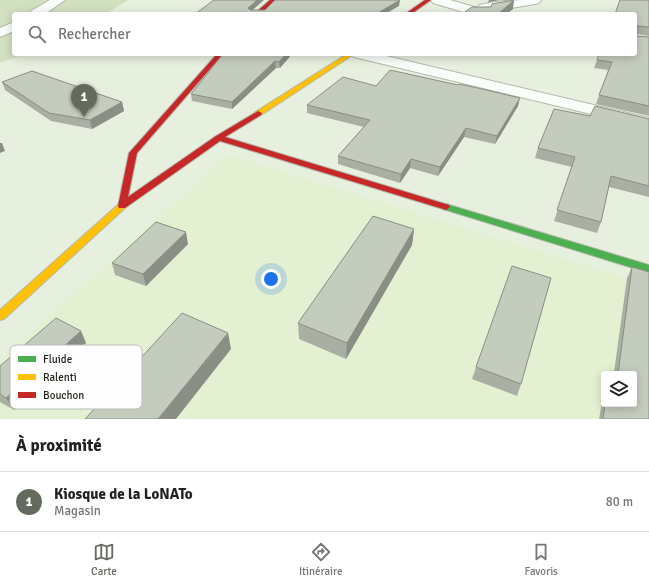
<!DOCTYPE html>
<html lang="fr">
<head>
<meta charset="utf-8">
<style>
	body { margin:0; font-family:Signika,sans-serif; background:#f6f6f6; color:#222 }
	.controls { position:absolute; right:12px; bottom:12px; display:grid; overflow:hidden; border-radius:4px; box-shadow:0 2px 10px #0003 }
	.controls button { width:36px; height:36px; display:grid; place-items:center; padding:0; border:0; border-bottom:1px solid #e0e0e0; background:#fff; color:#222; font:20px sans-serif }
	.you { position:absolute; left:271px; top:279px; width:14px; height:14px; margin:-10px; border:3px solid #fff; border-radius:50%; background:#1a73e8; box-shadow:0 0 0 6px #1a73e833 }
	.badge { display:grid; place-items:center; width:26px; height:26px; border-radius:50%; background:#646b5d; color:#fff; font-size:13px; font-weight:700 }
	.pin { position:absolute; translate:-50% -33px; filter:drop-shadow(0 1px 2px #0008) }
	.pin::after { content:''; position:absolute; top:21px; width:14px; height:12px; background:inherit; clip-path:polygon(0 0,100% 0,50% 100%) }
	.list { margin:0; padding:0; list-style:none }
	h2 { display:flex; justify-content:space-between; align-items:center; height:52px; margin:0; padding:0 16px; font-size:17px }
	h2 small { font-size:13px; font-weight:400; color:#767676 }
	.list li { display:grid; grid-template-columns:26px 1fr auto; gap:12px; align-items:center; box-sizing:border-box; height:60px; padding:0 16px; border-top:1px solid #e0e0e0 }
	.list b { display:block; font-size:15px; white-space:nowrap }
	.list p { margin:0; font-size:13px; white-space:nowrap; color:#767676 }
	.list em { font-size:13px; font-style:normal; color:#767676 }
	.icon { flex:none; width:22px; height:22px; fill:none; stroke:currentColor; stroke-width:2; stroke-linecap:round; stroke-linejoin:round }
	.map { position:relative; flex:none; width:649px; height:419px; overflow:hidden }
	.search { position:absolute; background:#fff; box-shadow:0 2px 10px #0003; left:12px; right:12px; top:12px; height:44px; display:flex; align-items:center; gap:10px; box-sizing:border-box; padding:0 14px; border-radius:4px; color:#767676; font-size:15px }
	.sheet { height:112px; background:#fff }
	nav { display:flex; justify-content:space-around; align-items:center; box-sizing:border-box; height:56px; border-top:1px solid #e0e0e0; background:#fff; font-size:11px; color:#767676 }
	nav a { display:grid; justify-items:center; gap:2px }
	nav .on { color:#646b5d }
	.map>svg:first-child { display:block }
	.built { fill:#e3f1d2; fill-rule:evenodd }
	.green { fill:#d1e0bf }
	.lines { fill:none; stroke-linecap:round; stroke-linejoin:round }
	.street-casing { stroke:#b2b8ab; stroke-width:2 }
	.fast-casing { stroke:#b2b8ab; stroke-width:2 }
	.slow-casing { stroke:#b2b8ab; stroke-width:2 }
	.jam-casing { stroke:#b2b8ab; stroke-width:2 }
	.street { fill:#fbfdfa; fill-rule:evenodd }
	.fast { fill:#4caf50; fill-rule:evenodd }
	.slow { fill:#ffc107; fill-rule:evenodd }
	.jam { fill:#c62828; fill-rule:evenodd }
	.wall { fill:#a9afa3 }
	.shaded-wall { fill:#898f84 }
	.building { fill:#c4ccbd; stroke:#898f84 }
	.key { fill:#fefefe; stroke:#babcb9; stroke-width:1 }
	.key-label { font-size:11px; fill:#1d2317 }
</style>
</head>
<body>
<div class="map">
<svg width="649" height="419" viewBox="0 0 649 419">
	<rect width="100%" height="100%" fill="#e7f0de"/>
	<path class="built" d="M224,157h12l413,128v134h-649v-59zM604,374h30v30h-30z"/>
	<path class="green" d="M0,0h128l-23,14h-91v40h10l-24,9z"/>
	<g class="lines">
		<g class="street-casing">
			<path id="street" d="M50,0h15l-20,14h-16l2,-3z
				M431,0h19l28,8 1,-3c21,-5 41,-5 62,-5l-2,3 -4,1 -43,7 5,3h-27l-37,-11z
				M14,22v9l-14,6v-9z
				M352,54h26l271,64v10l-295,-71z"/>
		</g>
		<g class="fast-casing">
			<path id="fast" d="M446,204l203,61v8l-206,-64 -1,-2z"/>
		</g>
		<g class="slow-casing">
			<path id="slow" d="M347,54h7l-93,61h-6l-1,-2z
				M123,202l4,3 -1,2 -122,112 -4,1v-10l120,-107z"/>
		</g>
		<g class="jam-casing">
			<path id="jam" d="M270,0h6l-16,14h-6z
				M425,0h6l-20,14h-6z
				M217,54h6l-86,99 -9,44 88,-61 42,-25 4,2 -1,2 -36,22 224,68 1,2 -4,3 -3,-1 -223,-68 -95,67h-6l-1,-2 11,-53z"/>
		</g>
		<use href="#street" class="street"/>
		<use href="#fast" class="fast"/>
		<use href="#slow" class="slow"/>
		<use href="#jam" class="jam"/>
	</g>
	<path class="wall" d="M649,0v36l-12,-2v2l12,1v79l-53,-12 12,-34 -14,-2 3,-8z
		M223,54h69l-12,14h-4l-44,41 -40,-8 -1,-7z
		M2,82l120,20 2,9 -32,18 -41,-8 -46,-31z
		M376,86l142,20 -23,38 -31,-7 -26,39 -28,-8 -10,15 -62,-19v-8l26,-29 -57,-14v-8z
		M590,116l59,3v78l-40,-10 -8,35 -4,11 -43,-12 18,-54 -37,-9 3,-10z
		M414,229l-2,16 -66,114 -47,-20 -1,-16z
		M188,244l-42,42 -31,-11 -3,-12z
		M632,267l17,152h-50l5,-29v14h30v-30h-24l1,-3 3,1 13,-94z
		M81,331l5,12 -72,67 -14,-8v-36z
		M476,367l45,17 -4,12 -45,-17z"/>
	<path class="shaded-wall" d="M257,0h7l-16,14v-6z
		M400,0l-1,6 -14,8h-9z
		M489,0h11l-12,2z
		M514,0l-1,9 -6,5h-9z
		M286,54h6l-12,14 -1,-6z
		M275,61l1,7 -44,41v-7z
		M520,98l-2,8 -23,38 2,-8z
		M122,102l2,9 -32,18 -2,-9z
		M466,128l-2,9 -26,39 2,-9z
		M0,143h2l3,8 -5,2z
		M411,159l-1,9 -10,15 1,-9z
		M414,229l-2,16 -66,114 1,-16z
		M186,232l2,12 -42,42 -3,-12z
		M81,331l5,12 -72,67 -8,-12z
		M228,333l3,16 -55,70h-18z"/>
	<path class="building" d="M214,0h43l-9,8 2,2h15l10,-10h125l-24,14h-181z
		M514,0l-16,14h-36l10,-7h19l1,-3z
		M620,0h29v27l-12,-1v10l12,1v69l-50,-11 13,-33 -15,-2 2,-6h36v-40h-20z
		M223,54h63l-7,8 -4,-1 -43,41 -41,-8z
		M390,70l68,15 1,-1 23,5 38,9 -23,38 -31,-8 -26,39 -29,-8 -10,15 -63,-18 32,-36 -63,-15 36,-28 33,9z
		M32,71l90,31 -32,18 -41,-7 -47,-31z
		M595,106l54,13v67l-38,-10 -10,46 -44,-12 18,-53 -37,-9 16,-39 36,7z
		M373,216l41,13 -67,114 -49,-20z
		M156,222l30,10 -43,42 -31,-11z
		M512,266l39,12 -30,106 -45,-17z
		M632,267l17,5v147h-46l2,-15h29v-30h-24l1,-3 7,3z
		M182,313l46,20 -70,86h-73z
		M56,318l25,13 -75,67 -6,-4v-28z"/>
	<rect x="10" y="345" width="132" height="64" rx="6" class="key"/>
	<rect x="18" y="356" width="18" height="6" fill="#4caf50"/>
	<rect x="18" y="374" width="18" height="6" fill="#ffc107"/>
	<rect x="18" y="392" width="18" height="6" fill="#c62828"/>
	<g class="key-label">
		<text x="43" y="363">Fluide</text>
		<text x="43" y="381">Ralenti</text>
		<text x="43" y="399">Bouchon</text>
	</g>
</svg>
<div class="controls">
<button><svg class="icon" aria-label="layers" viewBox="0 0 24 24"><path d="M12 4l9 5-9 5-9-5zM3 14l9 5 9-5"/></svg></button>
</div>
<div class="you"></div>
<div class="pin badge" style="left:84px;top:117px">1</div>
<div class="search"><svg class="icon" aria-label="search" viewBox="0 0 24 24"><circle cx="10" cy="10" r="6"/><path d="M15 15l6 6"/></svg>Rechercher</div>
</div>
<section class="sheet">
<h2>À proximité<small></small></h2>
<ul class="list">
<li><span class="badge">1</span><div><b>Kiosque de la LoNATo</b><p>Magasin</p></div><em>80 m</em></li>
</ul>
</section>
<nav>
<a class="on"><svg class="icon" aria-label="map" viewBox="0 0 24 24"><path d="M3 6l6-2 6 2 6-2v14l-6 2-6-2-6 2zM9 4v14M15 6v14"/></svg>Carte</a>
<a><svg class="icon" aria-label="directions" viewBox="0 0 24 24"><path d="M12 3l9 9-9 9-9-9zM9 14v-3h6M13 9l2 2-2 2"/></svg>Itinéraire</a>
<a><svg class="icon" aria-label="saved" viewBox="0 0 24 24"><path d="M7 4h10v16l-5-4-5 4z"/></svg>Favoris</a>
</nav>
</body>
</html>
